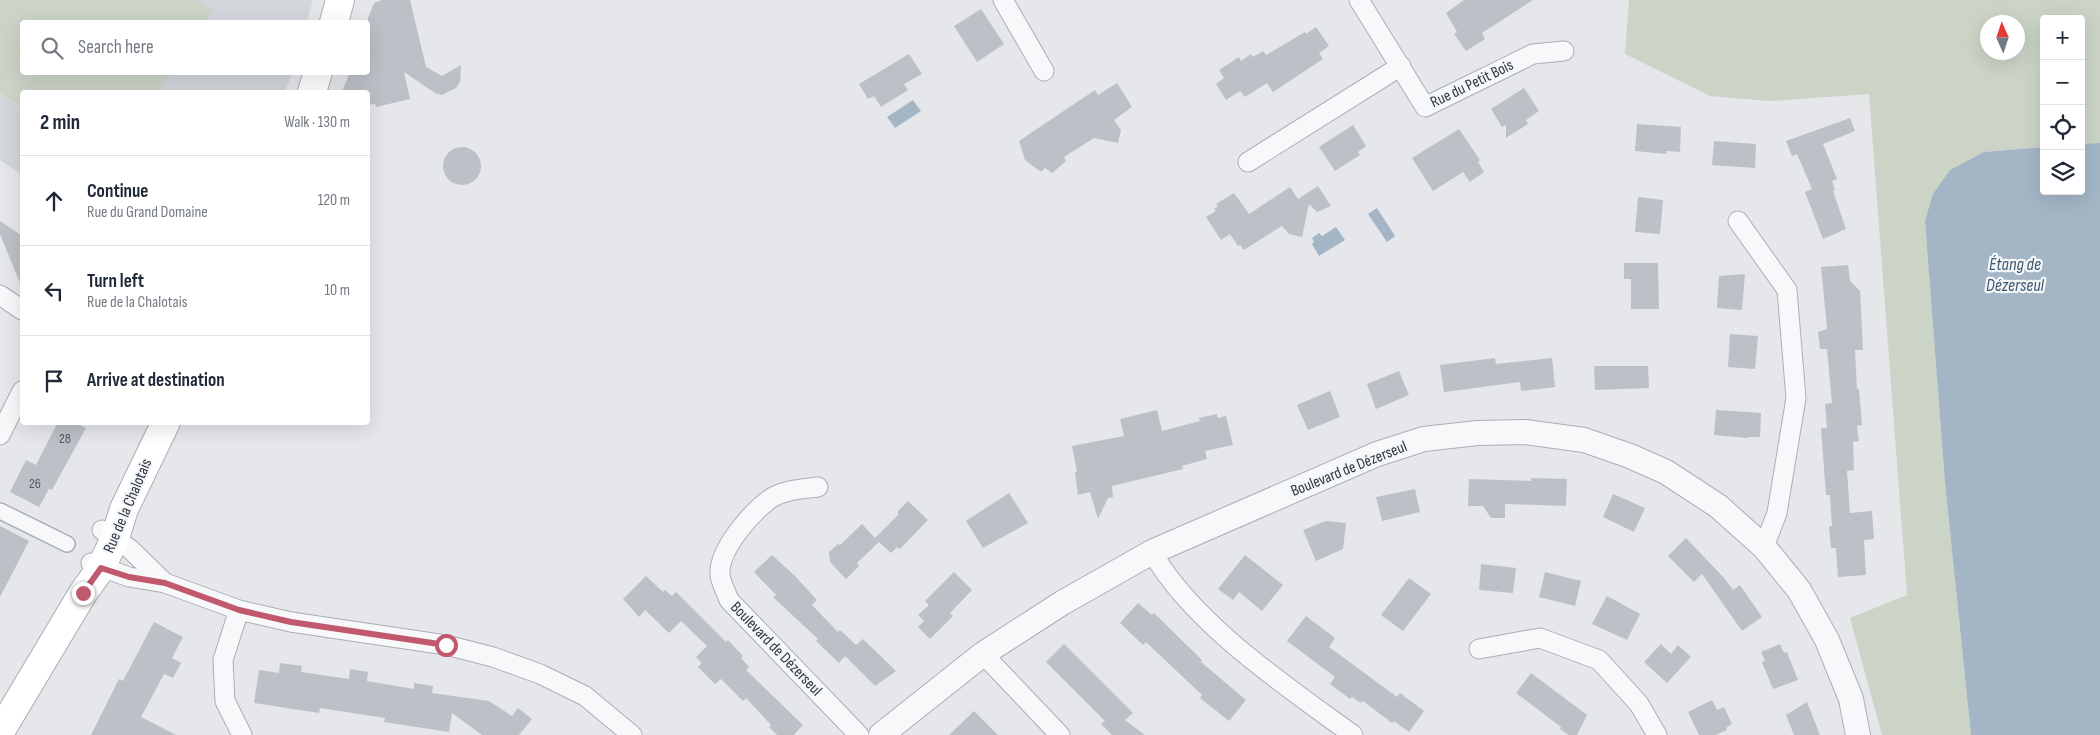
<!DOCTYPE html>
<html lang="en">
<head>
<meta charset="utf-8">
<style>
	body { margin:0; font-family:"Sofia Sans Condensed",sans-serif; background:#f2f2f3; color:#1f2937 }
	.controls { position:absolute; right:15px; top:15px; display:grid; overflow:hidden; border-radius:5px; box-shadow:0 5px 20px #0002 }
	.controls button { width:45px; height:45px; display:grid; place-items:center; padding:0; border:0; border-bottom:1px solid #e0e1e3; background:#fff; color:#1f2937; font:25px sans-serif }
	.compass { position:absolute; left:1980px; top:15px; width:45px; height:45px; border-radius:50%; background:#fff; box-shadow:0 5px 20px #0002; rotate:357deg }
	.stop { position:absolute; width:15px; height:15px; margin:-11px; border:4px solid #c1596e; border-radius:50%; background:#fff }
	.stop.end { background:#c1596e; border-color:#fff; box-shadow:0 1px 5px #0008 }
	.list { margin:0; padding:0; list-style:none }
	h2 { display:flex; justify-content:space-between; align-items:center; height:65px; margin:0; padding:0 20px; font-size:21px }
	h2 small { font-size:16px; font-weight:400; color:#747a83 }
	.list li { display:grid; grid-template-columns:32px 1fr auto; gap:15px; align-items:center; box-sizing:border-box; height:90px; padding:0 20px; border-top:1px solid #e0e1e3 }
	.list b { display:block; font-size:19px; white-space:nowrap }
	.list p { margin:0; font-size:16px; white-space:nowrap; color:#747a83 }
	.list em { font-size:16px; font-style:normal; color:#747a83 }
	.icon { flex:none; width:28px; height:28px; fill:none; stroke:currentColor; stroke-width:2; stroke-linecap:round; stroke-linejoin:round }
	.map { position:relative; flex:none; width:2100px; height:735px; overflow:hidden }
	.search { position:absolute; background:#fff; box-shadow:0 5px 20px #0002; left:20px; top:20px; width:350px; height:55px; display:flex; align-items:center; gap:12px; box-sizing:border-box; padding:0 18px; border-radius:5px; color:#747a83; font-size:19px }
	.panel { position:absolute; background:#fff; box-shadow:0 5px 20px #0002; left:20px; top:90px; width:350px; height:335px; border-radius:5px }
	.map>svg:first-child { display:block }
	.built { fill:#d3d7dc }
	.green { fill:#cbd4c7; fill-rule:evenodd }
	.water { fill:#a4b6c6 }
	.building { fill:#bcc1c7 }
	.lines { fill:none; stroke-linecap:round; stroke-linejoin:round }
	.pedestrian-casing { stroke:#aaaeb5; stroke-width:18 }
	.minor-casing { stroke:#aaaeb5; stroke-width:21 }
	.tertiary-casing { stroke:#aaaeb5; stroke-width:26 }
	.secondary-casing { stroke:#aaaeb5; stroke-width:30 }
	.pedestrian { stroke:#f7f8f9; stroke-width:15 }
	.minor { stroke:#f7f8f9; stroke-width:19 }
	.tertiary { stroke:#f7f8f9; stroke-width:24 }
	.secondary { stroke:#fff; stroke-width:28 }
	.route { stroke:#c1596e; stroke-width:6 }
	.labels { text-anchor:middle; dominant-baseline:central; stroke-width:4.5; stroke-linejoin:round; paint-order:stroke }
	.number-label { font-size:14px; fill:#525963 }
	.street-label { font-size:16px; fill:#2e3642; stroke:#f4f6f8 }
	.water-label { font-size:18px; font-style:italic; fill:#3c5771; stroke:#f4f6f8 }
</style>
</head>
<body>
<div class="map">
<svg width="2100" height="735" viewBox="0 0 2100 735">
	<rect width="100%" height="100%" fill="#e5e7eb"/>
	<path class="built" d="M0,0h313l-6,22h-285v50l271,1 -9,19h-262v83l-22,-15z"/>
	<path class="green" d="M0,0h199l14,9 -9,13h-182v50l149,1 -14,19h-135v15l-22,-15z
		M1629,0h471v143l-19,1v-125h-37v128l-60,5 -59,69 20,262 26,252h-89l-32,-117 57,-23 -38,-501 -99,7 -60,-5 -85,-42zM1988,22h30v30h-30z"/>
	<path class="water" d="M913,100l8,11 -26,17 -8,-11z
		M2100,143v592h-129l-26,-252 -20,-262 8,-27 17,-24 34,-18 60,-5v44h37v-47z
		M1377,208l18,28 -8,6 -19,-28z
		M1336,227l9,13 -26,16 -7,-12 2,-2 -2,-4 7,-5 3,3z"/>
	<path class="building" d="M382,0h28l16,67 16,9 19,-11 -1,17 -4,6 -14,7 -7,-2 -31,-21 6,27 -34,8 -1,-3 -7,1v-13h-26l8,-20h18v-54l6,-15z
		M1464,0h69l-51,33 3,6 -19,12 -12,-17 3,-2 -11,-19z
		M981,9l23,35 -27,18 -23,-36z
		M1316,27l13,19 -10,7 4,6 -50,33 -6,-9 -22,14 -5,-6 -14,9 -10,-16 8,-6 -5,-8 20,-13 2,4 10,-7 2,3 10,-6 3,4 39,-23 1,2z
		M909,54l13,20 -18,10 4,6 -27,17 -7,-11 -6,3 -9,-15z
		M1117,83l15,24 -18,13 7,10 -3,13 -24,-5 -30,19 2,4 -14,12 -7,-5 -4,4 -16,-12 -6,-19 76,-51 3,5z
		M1524,88l15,23 -13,9 2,4 -22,14v-13l-4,2 -11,-18z
		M1850,118l5,13 -32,13 14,35 -5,2 3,9 -2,1 13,38 -23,10 -18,-47 7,-3 -15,-35 -5,2 -6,-15z
		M1637,124l44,3 -1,25 -14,-1v3l-31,-3z
		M1353,125l13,21 -8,6 2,3 -25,16 -16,-24z
		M1459,129l21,31 -2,2 6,10 -14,10 -7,-10 -30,19 -21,-33z
		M1714,141l42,3 -1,24 -43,-3z
		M443 166a19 19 0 1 1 38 0a19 19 0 1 1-38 0Z
		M1318,186l13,20 -14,6 -8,-8 -7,33 -13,-3 -7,-8 -38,24 -4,-5 -2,1 -8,-12 -9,6 -15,-23 10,-6 -2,-2 4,-3 -2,-2 18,-11 15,21 41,-27 8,12z
		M1638,197l25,3 -3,34 -25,-2z
		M0,221l22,15v52l-22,-54z
		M1624,263h34l1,46h-28v-30h-7z
		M1848,265l2,16 10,10 3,59h-8l2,39h2l3,36 -5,1 2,15 -6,1 1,28 -7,1 3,42 22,-2 2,28 -10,1 2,35 -28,2 -2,-29h-5l-2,-22h3l-2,-31h-4l-5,-67h6l-2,-24 7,-1 -5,-54h-7l-2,-17 9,-3 -6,-62z
		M1745,274l-3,36 -25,-2 2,-32z
		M1730,334l28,2 -3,33 -27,-2z
		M1495,358l1,6 56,-6 3,29 -34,4 -1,-9 -76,10 -4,-27z
		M1594,366h54l1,22 -54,2z
		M1399,371l10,24 -33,14 -9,-25z
		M1330,391l10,26 -32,13 -11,-25z
		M1157,410l5,21 38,-10 -1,-3 18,-4 1,4 8,-2 7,29 -28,6 2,8 -25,7 1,3 -71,17 1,11 -5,1 -10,21 -8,-27 -12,3 -3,-23h2l-5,-26 52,-10 -4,-17z
		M1716,410l45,3 -1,24h-12v1l-34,-3z
		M58,422h16l12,6 -34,62 -3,-1 -10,18 -29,-15 16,-32 10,5z
		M1531,478l36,1 -1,27 -61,-2v14h-14l-8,-12h-15l1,-27 62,2z
		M1415,489l5,23 -38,9 -6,-24z
		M1009,493l19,30 -45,25 -17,-27z
		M1613,494l32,14 -11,24 -31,-15z
		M908,501l20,19 -28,29 -3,-2 -6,6 -12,-11 -22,21 2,3 -13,13 -16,-17 -1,-10 9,-8 2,1 22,-21 13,14 23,-23v-4z
		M1326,521l20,2 -3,26 -27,12 -13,-31z
		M0,526l29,15 -29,56z
		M1686,538l39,41 8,11 7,-5 22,32 -20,14 -40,-57 -8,8 -26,-26z
		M772,555l23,21 22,24 -5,5 26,27 2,-2 16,15 7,-6 33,32 -21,15 -30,-30 -6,7 -23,-22 2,-2 -45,-42 3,-2 -22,-23z
		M1245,555l38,30 -21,26 -23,-19 -6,8 -15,-11z
		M1481,564l35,4 -3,25 -34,-3z
		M954,572l18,18 -22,23 3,3 -23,23 -12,-12 6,-6 -6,-6 11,-10 -4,-4z
		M1545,572l36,9 -6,25 -36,-9z
		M646,576l17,16 2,-2 7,6 4,-4 50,50 2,-2 15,16 -2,2 8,9 -3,3 57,55 -9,10h-17l-8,-8 2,-2 -25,-27 -3,3 -22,-22 -6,5 -17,-17 4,-4 -6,-6 11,-11 -26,-25 -12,12 -24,-23 -6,7 -16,-18z
		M1409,578l22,16 -28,37 -22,-16z
		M1607,596l33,18 -13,26 -35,-16z
		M1138,603l14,12 2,-2 48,47 -1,2 45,38 -17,21 -29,-23 2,-3 -56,-53 -3,3 -23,-22z
		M1306,616l29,22 -6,9 68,50 3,-4 24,18 -15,21 -15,-11 -2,2 -29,-22 -2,2 -9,-6 -2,2 -20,-15 5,-7 -48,-36z
		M154,622l29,15 -11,21 9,5 -8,15 -9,-4 -23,43 35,18h-85l28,-56 4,2z
		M1064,644l69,69 -8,7 20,15h-33l-11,-11 4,-3 -59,-59z
		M1661,644l10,10 7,-9 13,12 -24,26 -23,-21z
		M1780,644l4,9 3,-1 11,28 -25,9 -11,-27 3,-1 -4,-9z
		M280,663l22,3 -1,6 48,7 1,-10 18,3 -1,9 47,8v-6l19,3 -1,7 57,8 23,15 6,-8 14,11 -13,16h-37l-30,-22 -3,19 -65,-10 1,-4 -65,-10 -1,5 -65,-10 5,-33 20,3z
		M1531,673l56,42 -10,20h-8l-9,-6 1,-2 -45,-34z
		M1712,700l5,10 7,-3 8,17 -6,4 1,2 -11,5h-17l-11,-23z
		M1807,702l13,33h-26l-8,-20z
		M974,711l24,24h-49z"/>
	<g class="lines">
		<g class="pedestrian-casing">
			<path id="pedestrian" d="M0,511l67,33"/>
		</g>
		<g class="minor-casing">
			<path id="minor" d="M1003,0l41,71
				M1359,0l66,107 108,-53 31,-3
				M1248,162l153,-96
				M1738,221l49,69 9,108 -19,115 -13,34
				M0,295l22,15
				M0,435l22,-44
				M818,487c-15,2 -36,3 -48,12 -19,14 -52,51 -50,76 1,8 6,17 9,25l130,135
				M102,530l28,19 35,34
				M1152,552c41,72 134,134 201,183
				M91,563l38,14 36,6 74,27 52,12 155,23 47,12 47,17 45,22 47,39
				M239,610l-16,50 2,41 17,34
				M1479,649l61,-11 59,22 40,44 18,31
				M983,654l77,81"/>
		</g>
		<g class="tertiary-casing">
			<path id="tertiary" d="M881,735l102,-81 79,-51 90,-51 225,-98 47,-15 53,-6 48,-1 59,8 46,16 36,16 52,34 46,41 35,43 28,50 24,59 7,36"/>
		</g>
		<g class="secondary-casing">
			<path id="secondary" d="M334,22l6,-22
				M312,92l6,-20
				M0,732l83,-139 18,-25 14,-30 9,-29 42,-87"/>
		</g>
		<use href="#pedestrian" class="pedestrian"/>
		<use href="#minor" class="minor"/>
		<use href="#tertiary" class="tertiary"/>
		<use href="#secondary" class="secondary"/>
	</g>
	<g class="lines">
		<path class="route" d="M83,593l18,-25 28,9 36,6 74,27 52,12 155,23"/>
	</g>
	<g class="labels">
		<g class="number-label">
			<text x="65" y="438">28</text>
			<text x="35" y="483">26</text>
		</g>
		<g class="street-label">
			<text transform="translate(1472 84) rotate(-26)">Rue du Petit Bois</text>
			<text transform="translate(1349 469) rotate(-22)">Boulevard de Dézerseul</text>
			<text transform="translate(128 506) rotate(-67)">Rue de la Chalotais</text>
			<text transform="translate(776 649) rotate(46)">Boulevard de Dézerseul</text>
		</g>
		<g class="water-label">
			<text x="2015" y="264">Étang de<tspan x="2015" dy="21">Dézerseul</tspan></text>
		</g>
	</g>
</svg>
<div class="controls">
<button>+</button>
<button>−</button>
<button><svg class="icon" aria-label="locate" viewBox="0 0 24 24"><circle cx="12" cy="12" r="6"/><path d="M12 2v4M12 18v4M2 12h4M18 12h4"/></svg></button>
<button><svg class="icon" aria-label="layers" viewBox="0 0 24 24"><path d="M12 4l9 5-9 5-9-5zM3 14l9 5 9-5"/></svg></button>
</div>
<svg class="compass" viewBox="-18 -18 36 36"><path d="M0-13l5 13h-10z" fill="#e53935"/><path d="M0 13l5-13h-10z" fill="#747a83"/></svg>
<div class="stop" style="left:446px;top:645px"></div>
<div class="stop end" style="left:83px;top:593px"></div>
<div class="search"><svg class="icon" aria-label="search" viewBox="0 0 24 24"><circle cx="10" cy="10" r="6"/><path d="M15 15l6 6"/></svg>Search here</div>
<section class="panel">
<h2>2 min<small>Walk · 130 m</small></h2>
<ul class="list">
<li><svg class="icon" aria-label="ahead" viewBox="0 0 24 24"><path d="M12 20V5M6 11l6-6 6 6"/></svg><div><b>Continue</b><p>Rue du Grand Domaine</p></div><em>120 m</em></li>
<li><svg class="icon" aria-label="left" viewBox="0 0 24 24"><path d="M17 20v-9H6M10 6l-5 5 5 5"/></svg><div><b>Turn left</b><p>Rue de la Chalotais</p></div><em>10 m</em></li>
<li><svg class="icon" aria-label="arrive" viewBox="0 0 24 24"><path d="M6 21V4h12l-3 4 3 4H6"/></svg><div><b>Arrive at destination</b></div></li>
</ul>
</section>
</div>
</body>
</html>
